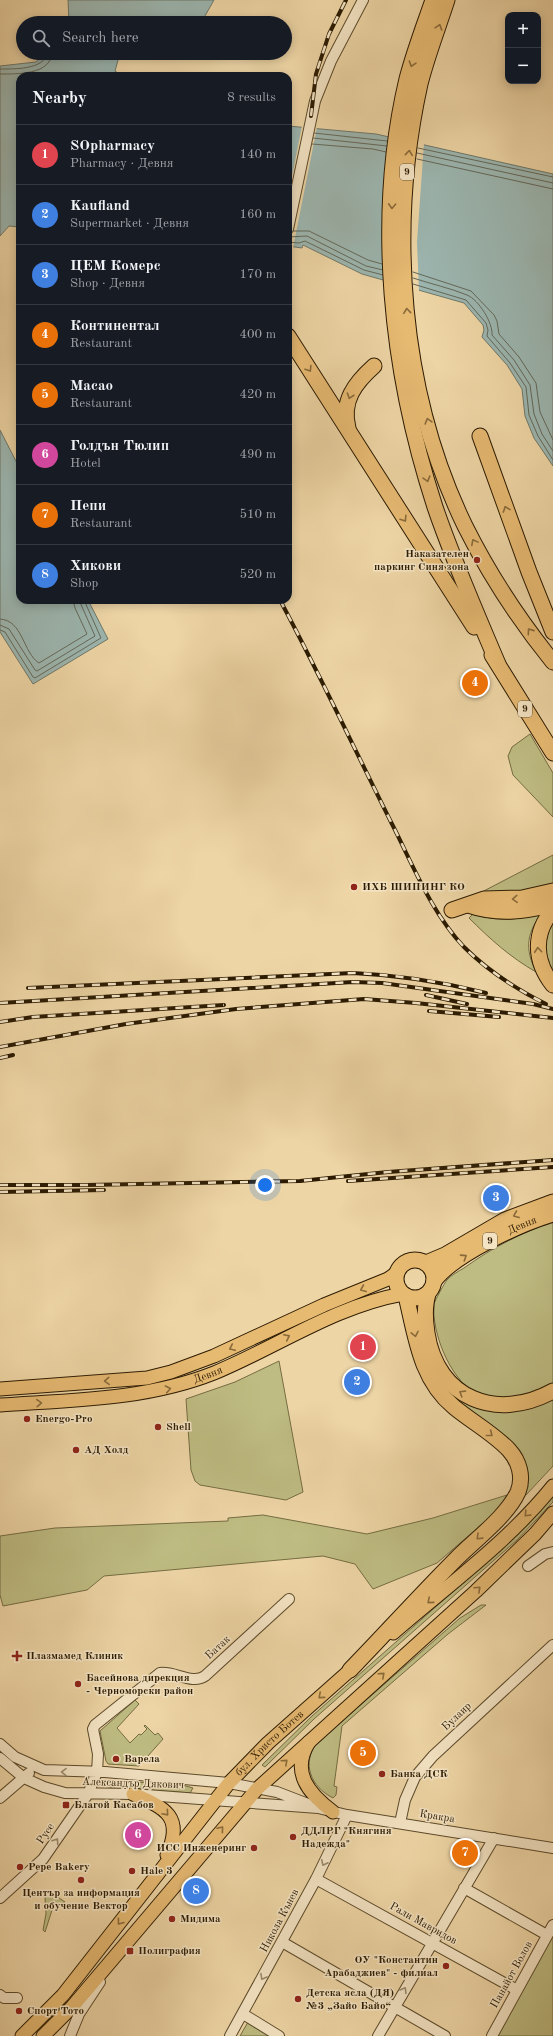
<!DOCTYPE html>
<html lang="en">
<head>
<meta charset="utf-8">
<style>
	body { margin:0; font-family:"Old Standard TT",serif; background:#20242c; color:#f1f3f6 }
	.controls { position:absolute; right:12px; top:12px; display:grid; overflow:hidden; border-radius:8px; box-shadow:0 2px 10px #0003 }
	.controls button { width:36px; height:36px; display:grid; place-items:center; padding:0; border:0; border-bottom:1px solid #363941; background:#171b24; color:#f1f3f6; font:20px sans-serif }
	.you { position:absolute; left:265px; top:1185px; width:14px; height:14px; margin:-10px; border:3px solid #fff; border-radius:50%; background:#1a73e8; box-shadow:0 0 0 6px #1a73e833 }
	.badge { display:grid; place-items:center; width:26px; height:26px; border-radius:50%; background:#d93025; color:#fff; font-size:13px; font-weight:700 }
	.pin { position:absolute; translate:-50% -50%; border:2px solid #fff; box-shadow:0 1px 4px #0006 }
	.list { margin:0; padding:0; list-style:none }
	h2 { display:flex; justify-content:space-between; align-items:center; height:52px; margin:0; padding:0 16px; font-size:17px }
	h2 small { font-size:13px; font-weight:400; color:#9ea1a6 }
	.list li { display:grid; grid-template-columns:26px 1fr auto; gap:12px; align-items:center; box-sizing:border-box; height:60px; padding:0 16px; border-top:1px solid #363941 }
	.list b { display:block; font-size:15px; white-space:nowrap }
	.list p { margin:0; font-size:13px; white-space:nowrap; color:#9ea1a6 }
	.list em { font-size:13px; font-style:normal; color:#9ea1a6 }
	.icon { flex:none; width:22px; height:22px; fill:none; stroke:currentColor; stroke-width:2; stroke-linecap:round; stroke-linejoin:round }
	.map { position:relative; flex:none; width:553px; height:2036px; overflow:hidden }
	.search { position:absolute; background:#171b24; box-shadow:0 2px 10px #0003; left:16px; top:16px; width:276px; height:44px; display:flex; align-items:center; gap:10px; box-sizing:border-box; padding:0 14px; border-radius:22px; color:#9ea1a6; font-size:15px }
	.panel { position:absolute; background:#171b24; box-shadow:0 2px 10px #0003; left:16px; top:72px; width:276px; height:532px; border-radius:12px }
	.map>svg:first-child { display:block }
	.green { fill:#bebc82; stroke:#756c42 }
	.water { fill:#9cb6b0; stroke:#6f786a }
	.pier { fill:#eed5a5 }
	.lines { fill:none; stroke-linecap:round; stroke-linejoin:round }
	.shore { stroke:#646859; stroke-width:1 }
	.minor-casing { stroke:#5c4a2b; stroke-width:12 }
	.major-casing { stroke:#2c1b02; stroke-width:15 }
	.highway-casing { stroke:#2c1b02; stroke-width:17 }
	.minor { stroke:#f4e4c4; stroke-width:10 }
	.major { stroke:#e7ba72; stroke-width:13 }
	.highway { stroke:#e7ba72; stroke-width:15 }
	.rail-casing { stroke:#2c1b02; stroke-width:4 }
	.rail { stroke:#f4e4c4; stroke-width:2.5; stroke-dasharray:8; stroke-linecap:butt }
	.oneway { stroke:#8a6a3a }
	.oneway2 { stroke:#9a8a6d }
	.poi-dot { fill:#8f2418; stroke:#f4e4c4; stroke-width:1.5 }
	.labels { text-anchor:middle; dominant-baseline:central; stroke-width:3; stroke-linejoin:round; paint-order:stroke }
	.shield { fill:#f4e4c4; stroke:#68573c; stroke-width:1 }
	.shield-label { font-size:10px; font-weight:bold; fill:#2c1b02 }
	.poi-label { font-size:11px; font-weight:bold; fill:#2c1b02; stroke:#f4e4c4; text-anchor:start }
	.street-label { font-size:11px; fill:#2c1b02; stroke:#f4e4c4 }
</style>
</head>
<body>
<div class="map">
<svg width="553" height="2036" viewBox="0 0 553 2036">
	<rect width="100%" height="100%" fill="#eed5a5"/>
	<filter id="stains"><feTurbulence type="fractalNoise" baseFrequency=".005" numOctaves="4"/><feColorMatrix values="0 0 0 0 .2 0 0 0 0 .09 0 0 0 0 .02 0 0 0 .5 -.17"/></filter>
	<radialGradient id="worn" r=".72"><stop offset=".6" stop-color="#630" stop-opacity="0"/><stop offset="1" stop-color="#630" stop-opacity=".3"/></radialGradient>
	<path class="green" d="M530,734l23,39v44l-40,-42 -5,-19 4,-9z
		M553,855v31l-21,5 -54,3z
		M543,911c-16,22 -19,36 -7,61 -26,-15 -46,-33 -67,-54l4,-4c29,8 42,7 70,-3z
		M553,915v62l-11,-37z
		M553,1221v163c-21,11 -47,17 -71,11 -30,-8 -51,-63 -48,-91 0,-2 11,-22 13,-24 4,-5 12,-9 17,-12 29,-21 56,-34 89,-47z
		M279,1361l24,131 -17,8 -86,-15 -5,-4 -4,-11 -5,-71 49,-17z
		M443,1388l63,22 24,-2 23,-10v68l-27,29 -4,-4 3,-12 -45,-58z
		M507,1495l-11,17 -59,51 -64,26 -18,-25 -32,-8 -219,20 -17,14 -84,16 -3,-11v-59l55,-8 173,-7v-3l35,-3 104,19 66,-16z
		M553,1496v6l-36,38 -203,179 -49,48 -3,-2 50,-49 169,-149z
		M481,1605h5l-38,29 -106,92 -8,60 3,1 -1,8 -3,3c-22,-11 -32,-35 -16,-55l143,-125z
		M135,1700l4,4 -22,24 13,15 9,-9 2,1 6,-6 -3,-3 1,-1 10,10 3,-2 5,6 -24,27 -31,-2 -2,-3 -6,-30z
		M108,1781l71,3 14,4 -3,5 -82,-6z
		M49,1891l16,11 -12,5 -8,25 -2,-2 3,-16 -1,-16z
		M553,1930v106h-58z
		M248,2022l23,14h-31z"/>
	<path class="water" d="M68,0h146l-13,23h-132z
		M44,53h76l-5,18 7,5h-102v151l-11,-1 -9,10v-170l36,-4z
		M288,126l88,8 177,40v292l-19,-28 -9,-22 -3,-27 -15,-24 -25,-28 2,-7 -1,-5 -19,-22 -102,-29 -59,-29 -1,3 -14,-2z
		M0,430l20,39v131h68l20,39 -75,45 -33,-52z"/>
	<path class="pier" d="M302,126l15,1 -24,121h-5v-52z
		M389,135l35,8 -7,99 2,50 -33,-9 -4,-46z"/>
	<g class="lines">
		<path class="shore" d="M0,69c13,0 45,1 47,-16
			M0,74c16,0 51,1 52,-21
			M314,133l73,8
			M313,138l74,8
			M312,144l61,5 13,3
			M418,148l135,29
			M417,153l136,30
			M417,159l136,30
			M293,231h16l59,29 14,4
			M288,237l19,-1 59,30 17,4
			M288,242l11,1 6,-2 59,29 19,5
			M413,272l58,19 23,24 3,6 2,13 20,23 17,26 4,29 13,28
			M413,278c18,6 37,10 54,17 12,5 26,28 25,40l22,25 16,25 4,29 8,20 11,17
			M413,284l53,16 20,23 2,7 -1,6 23,27 16,24 3,28 9,21 15,24
			M0,619c23,1 23,34 39,44l48,-29 -12,-26 -2,-8
			M0,625l9,4 26,41 2,1 58,-35 -16,-36
			M0,630l5,2 28,45 2,1 66,-40 -17,-38"/>
		<g class="minor-casing">
			<path id="minor" d="M288,229l27,-128 16,-40 32,-61
				M528,1566l17,-12 8,-2
				M0,1744l15,13 29,13 61,2 124,11 48,9 31,12
				M0,1758l24,20 20,9 21,6 68,1 185,14 29,7 206,33
				M0,1798l29,-25
				M400,1823l5,-23 10,-23 18,-21 120,-111
				M316,1879l201,111
				M464,1888l83,47
				M0,1898l43,-39 45,-65 9,-22 1,-18 -5,-25 2,-4 65,-52c15,-2 32,12 45,3l84,-77
				M282,1942l163,94
				M0,1995l4,3h13
				M243,2014l36,22
				M70,2036l9,-22 21,-32
				M230,2036l86,-157 31,-64
				M378,2036l116,-198
				M492,2036l61,-111"/>
		</g>
		<g class="major-casing">
			<g id="major">
				<path d="M0,1389l147,-11 24,-6 43,-16 110,-51 64,-26 10,-7"/>
				<path id="s1" d="M0,1405c72,-5 146,-5 214,-32 63,-26 121,-67 189,-79"/>
				<path d="M393,1633c54,-47 115,-91 160,-147"/>
				<path d="M309,1742c-19,30 0,52 24,70"/>
				<path d="M133,1794c33,14 51,23 34,61"/>
				<path id="s2" d="M22,2036l41,-41 166,-212 39,-40 89,-79"/>
				<path d="M43,2036l29,-29 185,-218 219,-198 59,-57 18,-21"/>
			</g>
		</g>
		<g class="highway-casing">
			<g id="highway">
				<path d="M433,0c-9,26 -19,52 -26,79 -33,139 -16,293 28,428 18,53 41,105 63,157"/>
				<path d="M447,0c-9,28 -20,56 -27,84 -32,145 -20,308 45,442 24,48 54,94 88,136"/>
				<path d="M288,336l186,291"/>
				<path d="M348,428c-7,-27 7,-45 26,-62"/>
				<path d="M480,436l49,136 24,60"/>
				<path d="M492,655l61,98"/>
				<path d="M468,905c29,10 56,7 85,-1"/>
				<path d="M452,910l32,-11 38,-1 31,-7"/>
				<path d="M553,910c-20,23 -19,51 0,75"/>
				<circle cx="415" cy="1279" r="19"/>
				<path d="M426,1263l19,-8 60,-35 48,-18"/>
				<path id="s3" d="M434,1281c20,-27 86,-57 119,-67"/>
				<path d="M428,1294c-4,13 -3,26 -1,39 10,66 70,89 126,58"/>
				<path d="M350,1670c36,-37 70,-75 107,-112 19,-19 50,-42 61,-66 6,-15 1,-31 -9,-42 -16,-17 -37,-28 -55,-43 -34,-28 -38,-70 -48,-111"/>
			</g>
		</g>
		<use href="#minor" class="minor"/>
		<use href="#major" class="major"/>
		<use href="#highway" class="highway"/>
		<g class="rail-casing">
			<path id="rail" d="M311,116l5,-42 13,-40 17,-34
				M280,600c39,73 74,148 111,222 22,43 40,90 73,125 24,24 52,42 82,57
				M28,988l325,-15c45,2 90,9 133,20
				M426,995l41,9
				M0,1003l353,-21 29,1 151,21 20,5
				M429,1011l70,6
				M0,1022l33,-5 191,-12
				M0,1047l126,-23 110,-15 128,-10 52,4 137,15
				M0,1058l13,-3
				M348,1181l205,-14
				M0,1185h87l213,-4 88,-9 165,-12
				M0,1192l104,-2"/>
		</g>
		<use href="#rail" class="rail"/>
	</g>
	<defs><path id="oneway-chevron" d="M-2-3.5L2.5 0L-2 3.5" fill="none" stroke-width="1.6" stroke-linecap="round" stroke-linejoin="round"/></defs>
	<g class="oneway">
		<use href="#oneway-chevron" transform="translate(439 27) rotate(-72)"/>
		<use href="#oneway-chevron" transform="translate(412 64) rotate(108)"/>
		<use href="#oneway-chevron" transform="translate(409 153) rotate(-84)"/>
		<use href="#oneway-chevron" transform="translate(392 206) rotate(93)"/>
		<use href="#oneway-chevron" transform="translate(407 311) rotate(-96)"/>
		<use href="#oneway-chevron" transform="translate(309 369) rotate(58)"/>
		<use href="#oneway-chevron" transform="translate(350 396) rotate(109)"/>
		<use href="#oneway-chevron" transform="translate(428 421) rotate(-106)"/>
		<use href="#oneway-chevron" transform="translate(427 479) rotate(74)"/>
		<use href="#oneway-chevron" transform="translate(506 509) rotate(-110)"/>
		<use href="#oneway-chevron" transform="translate(404 519) rotate(57)"/>
		<use href="#oneway-chevron" transform="translate(474 542) rotate(-118)"/>
		<use href="#oneway-chevron" transform="translate(530 631) rotate(-125)"/>
		<use href="#oneway-chevron" transform="translate(515 899) rotate(177)"/>
		<use href="#oneway-chevron" transform="translate(538 950) rotate(-95)"/>
		<use href="#oneway-chevron" transform="translate(516 1215) rotate(158)"/>
		<use href="#oneway-chevron" transform="translate(464 1257) rotate(-33)"/>
		<use href="#oneway-chevron" transform="translate(363 1289) rotate(158)"/>
		<use href="#oneway-chevron" transform="translate(415 1334) rotate(78)"/>
		<use href="#oneway-chevron" transform="translate(287 1337) rotate(-26)"/>
		<use href="#oneway-chevron" transform="translate(232 1348) rotate(155)"/>
		<use href="#oneway-chevron" transform="translate(107 1381) rotate(176)"/>
		<use href="#oneway-chevron" transform="translate(168 1389) rotate(-11)"/>
		<use href="#oneway-chevron" transform="translate(462 1393) rotate(-148)"/>
		<use href="#oneway-chevron" transform="translate(39 1403) rotate(-4)"/>
		<use href="#oneway-chevron" transform="translate(490 1434) rotate(38)"/>
		<use href="#oneway-chevron" transform="translate(527 1514) rotate(134)"/>
		<use href="#oneway-chevron" transform="translate(479 1537) rotate(136)"/>
		<use href="#oneway-chevron" transform="translate(478 1589) rotate(-43)"/>
		<use href="#oneway-chevron" transform="translate(430 1601) rotate(139)"/>
		<use href="#oneway-chevron" transform="translate(382 1675) rotate(-42)"/>
		<use href="#oneway-chevron" transform="translate(321 1696) rotate(139)"/>
		<use href="#oneway-chevron" transform="translate(285 1762) rotate(-42)"/>
		<use href="#oneway-chevron" transform="translate(166 1813) rotate(49)"/>
		<use href="#oneway-chevron" transform="translate(221 1829) rotate(-50)"/>
		<use href="#oneway-chevron" transform="translate(120 1922) rotate(127)"/>
	</g>
	<g class="oneway2">
		<use href="#oneway-chevron" transform="translate(64 1772) rotate(-179)"/>
		<use href="#oneway-chevron" transform="translate(56 1841) rotate(-56)"/>
		<use href="#oneway-chevron" transform="translate(324 1863) rotate(116)"/>
		<use href="#oneway-chevron" transform="translate(263 1977) rotate(119)"/>
		<use href="#oneway-chevron" transform="translate(404 1990) rotate(-59)"/>
	</g>
	<g class="poi-dot">
		<circle cx="477" cy="560" r="4"/>
		<circle cx="354" cy="887" r="4"/>
		<circle cx="27" cy="1419" r="4"/>
		<circle cx="158" cy="1427" r="4"/>
		<circle cx="76" cy="1450" r="4"/>
		<path d="M15 1650h4v4h4v4h-4v4h-4v-4h-4v-4h4z"/>
		<circle cx="78" cy="1684" r="4"/>
		<circle cx="116" cy="1759" r="4"/>
		<circle cx="382" cy="1774" r="4"/>
		<rect x="62" y="1801" width="8" height="8" rx="2"/>
		<circle cx="293" cy="1837" r="4"/>
		<circle cx="254" cy="1848" r="4"/>
		<circle cx="20" cy="1867" r="4"/>
		<circle cx="132" cy="1871" r="4"/>
		<circle cx="81" cy="1880" r="4"/>
		<circle cx="172" cy="1919" r="4"/>
		<rect x="126" y="1947" width="8" height="8" rx="2"/>
		<circle cx="446" cy="1966" r="4"/>
		<circle cx="298" cy="1999" r="4"/>
		<circle cx="19" cy="2011" r="4"/>
	</g>
	<g class="labels">
		<g class="shield">
			<rect x="400" y="164" width="14" height="16" rx="3"/>
			<rect x="518" y="701" width="14" height="16" rx="3"/>
			<rect x="483" y="1233" width="14" height="16" rx="3"/>
		</g>
		<g class="shield-label">
			<text x="407" y="172">9</text>
			<text x="525" y="709">9</text>
			<text x="490" y="1241">9</text>
		</g>
		<g class="poi-label">
			<text x="469" y="554" text-anchor="end">Наказателен<tspan x="469" dy="13">паркинг Синя зона</tspan></text>
			<text x="362" y="887">ИХБ ШИПИНГ КО</text>
			<text x="35" y="1419">Energo-Pro</text>
			<text x="166" y="1427">Shell</text>
			<text x="84" y="1450">АД Холд</text>
			<text x="26" y="1656">Плазмамед Клиник</text>
			<text x="86" y="1678">Басейнова дирекция<tspan x="86" dy="13">- Черноморски район</tspan></text>
			<text x="124" y="1759">Варела</text>
			<text x="390" y="1774">Банка ДСК</text>
			<text x="74" y="1805">Благой Касабов</text>
			<text x="301" y="1831">ДДЛРГ "Княгиня<tspan x="301" dy="13">Надежда"</tspan></text>
			<text x="246" y="1848" text-anchor="end">ИСС Инженеринг</text>
			<text x="28" y="1867">Pepe Bakery</text>
			<text x="140" y="1871">Hale 3</text>
			<text x="81" y="1893" text-anchor="middle">Център за информация<tspan x="81" dy="13">и обучение Вектор</tspan></text>
			<text x="180" y="1919">Мидима</text>
			<text x="138" y="1951">Полиграфия</text>
			<text x="438" y="1960" text-anchor="end">ОУ "Константин<tspan x="438" dy="13">Арабаджиев" - филиал</tspan></text>
			<text x="306" y="1993">Детска ясла (ДЯ)<tspan x="306" dy="13">№3 „Зайо Байо“</tspan></text>
			<text x="27" y="2011">Спорт Тото</text>
		</g>
		<g class="street-label">
			<text stroke="none"><textPath href="#s3" startOffset="105">Девня</textPath></text>
			<text stroke="none"><textPath href="#s1" startOffset="211">Девня</textPath></text>
			<text transform="translate(218 1648) rotate(-43)">Батак</text>
			<text transform="translate(457 1717) rotate(-43)">Булаир</text>
			<text stroke="none"><textPath href="#s2" startOffset="384">бул. Христо Ботев</textPath></text>
			<text transform="translate(133 1784) rotate(2)">Александър Дякович</text>
			<text transform="translate(437 1817) rotate(9)">Кракра</text>
			<text transform="translate(46 1834) rotate(-56)">Русе</text>
			<text transform="translate(280 1921) rotate(-62)">Никола Кънев</text>
			<text transform="translate(423 1924) rotate(29)">Рали Мавридов</text>
			<text transform="translate(512 1975) rotate(-61)">Панайот Волов</text>
		</g>
	</g>
	<rect width="100%" height="100%" filter="url(#stains)"/>
	<rect width="100%" height="100%" fill="url(#worn)"/>
</svg>
<div class="controls">
<button>+</button>
<button>−</button>
</div>
<div class="you"></div>
<div class="pin badge" style="left:363px;top:1347px;background:#e0444e">1</div>
<div class="pin badge" style="left:357px;top:1382px;background:#3f7fe0">2</div>
<div class="pin badge" style="left:496px;top:1198px;background:#3f7fe0">3</div>
<div class="pin badge" style="left:475px;top:683px;background:#e8710a">4</div>
<div class="pin badge" style="left:363px;top:1753px;background:#e8710a">5</div>
<div class="pin badge" style="left:138px;top:1835px;background:#d1479c">6</div>
<div class="pin badge" style="left:465px;top:1853px;background:#e8710a">7</div>
<div class="pin badge" style="left:196px;top:1891px;background:#3f7fe0">8</div>
<div class="search"><svg class="icon" aria-label="search" viewBox="0 0 24 24"><circle cx="10" cy="10" r="6"/><path d="M15 15l6 6"/></svg>Search here</div>
<section class="panel">
<h2>Nearby<small>8 results</small></h2>
<ul class="list">
<li><span class="badge" style="background:#e0444e">1</span><div><b>SOpharmacy</b><p>Pharmacy · Девня</p></div><em>140 m</em></li>
<li><span class="badge" style="background:#3f7fe0">2</span><div><b>Kaufland</b><p>Supermarket · Девня</p></div><em>160 m</em></li>
<li><span class="badge" style="background:#3f7fe0">3</span><div><b>ЦЕМ Комерс</b><p>Shop · Девня</p></div><em>170 m</em></li>
<li><span class="badge" style="background:#e8710a">4</span><div><b>Континентал</b><p>Restaurant</p></div><em>400 m</em></li>
<li><span class="badge" style="background:#e8710a">5</span><div><b>Macao</b><p>Restaurant</p></div><em>420 m</em></li>
<li><span class="badge" style="background:#d1479c">6</span><div><b>Голдън Тюлип</b><p>Hotel</p></div><em>490 m</em></li>
<li><span class="badge" style="background:#e8710a">7</span><div><b>Пепи</b><p>Restaurant</p></div><em>510 m</em></li>
<li><span class="badge" style="background:#3f7fe0">8</span><div><b>Хикови</b><p>Shop</p></div><em>520 m</em></li>
</ul>
</section>
</div>
</body>
</html>
